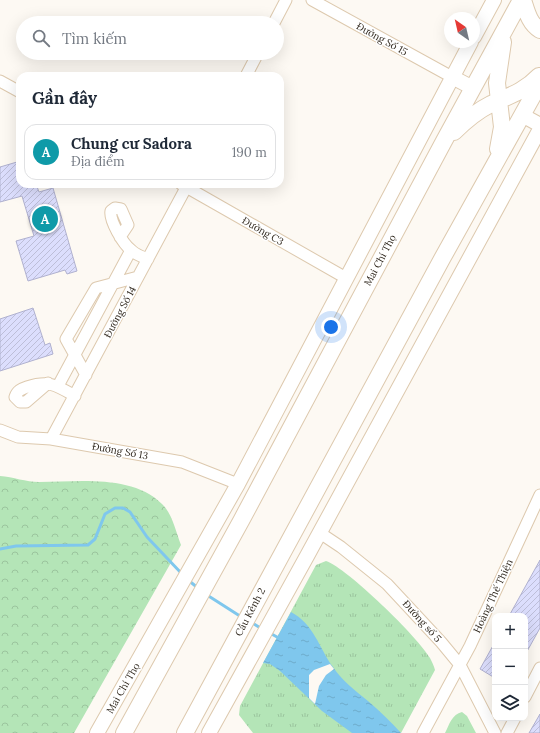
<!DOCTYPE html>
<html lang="vi">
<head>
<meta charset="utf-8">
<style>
	body { margin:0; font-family:Lora,serif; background:#f6f6f7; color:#1f2937 }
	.controls { position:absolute; right:12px; bottom:12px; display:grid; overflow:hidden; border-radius:8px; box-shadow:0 4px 16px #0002 }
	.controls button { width:36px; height:36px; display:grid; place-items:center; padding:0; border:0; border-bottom:1px solid #e0e1e3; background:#fff; color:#1f2937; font:20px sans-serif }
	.compass { position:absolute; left:444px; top:12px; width:36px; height:36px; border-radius:50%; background:#fff; box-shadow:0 4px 16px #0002; rotate:326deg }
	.you { position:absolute; left:331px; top:327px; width:14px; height:14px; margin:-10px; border:3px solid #fff; border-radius:50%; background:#1a73e8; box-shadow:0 0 0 6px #1a73e833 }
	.badge { display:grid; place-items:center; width:26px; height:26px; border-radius:50%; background:#db2777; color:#fff; font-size:13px; font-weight:700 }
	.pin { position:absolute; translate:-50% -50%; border:2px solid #fff; box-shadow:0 1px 4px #0006 }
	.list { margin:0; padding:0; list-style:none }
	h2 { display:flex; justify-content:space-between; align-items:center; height:52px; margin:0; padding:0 16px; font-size:17px }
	h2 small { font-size:13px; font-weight:400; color:#747a83 }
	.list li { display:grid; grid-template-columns:26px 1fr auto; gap:12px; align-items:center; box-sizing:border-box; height:56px; margin:0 8px 8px; padding:0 8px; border:1px solid #e0e1e3; border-radius:12px }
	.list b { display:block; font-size:15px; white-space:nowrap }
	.list p { margin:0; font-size:13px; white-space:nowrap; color:#747a83 }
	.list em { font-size:13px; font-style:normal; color:#747a83 }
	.icon { flex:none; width:22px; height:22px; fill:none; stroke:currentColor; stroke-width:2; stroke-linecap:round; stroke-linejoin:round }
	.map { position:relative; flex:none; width:540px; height:733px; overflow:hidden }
	.search { position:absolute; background:#fff; box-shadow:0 4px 16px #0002; left:16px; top:16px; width:268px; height:44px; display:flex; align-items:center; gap:10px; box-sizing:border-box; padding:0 14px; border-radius:22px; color:#747a83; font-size:15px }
	.panel { position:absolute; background:#fff; box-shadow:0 4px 16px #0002; left:16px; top:72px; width:268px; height:116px; border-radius:12px }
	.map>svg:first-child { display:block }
	.forest { fill:url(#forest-crowns) }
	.park { fill:url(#park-tufts) }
	.water { fill:url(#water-ripples) }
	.pier { fill:#fdf9f3 }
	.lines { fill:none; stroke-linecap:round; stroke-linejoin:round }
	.stream { stroke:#7fc7ed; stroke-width:3 }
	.building { fill:url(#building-hatch); stroke:#b0b1cf }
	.minor-casing { stroke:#ddc9ae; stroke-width:13 }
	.major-casing { stroke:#ddc9ae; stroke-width:16 }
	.highway-casing { stroke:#ddc9ae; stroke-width:18 }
	.minor { stroke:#fff; stroke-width:11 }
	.major { stroke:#fff; stroke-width:14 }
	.highway { stroke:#fff; stroke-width:16 }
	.labels { text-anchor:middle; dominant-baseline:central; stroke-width:3; stroke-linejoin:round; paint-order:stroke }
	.street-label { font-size:10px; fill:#30281e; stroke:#fff }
</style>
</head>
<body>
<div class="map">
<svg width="540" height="733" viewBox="0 0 540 733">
	<defs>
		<pattern id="forest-crowns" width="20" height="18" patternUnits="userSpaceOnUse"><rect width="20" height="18" fill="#b4e5b7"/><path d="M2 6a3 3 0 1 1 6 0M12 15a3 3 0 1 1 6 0" fill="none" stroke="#9bc49d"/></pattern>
		<pattern id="park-tufts" width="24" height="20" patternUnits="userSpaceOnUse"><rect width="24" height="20" fill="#b4e5b7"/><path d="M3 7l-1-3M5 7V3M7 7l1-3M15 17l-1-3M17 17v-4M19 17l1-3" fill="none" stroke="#9bc49d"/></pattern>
		<pattern id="water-ripples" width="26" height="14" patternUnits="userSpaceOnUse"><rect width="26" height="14" fill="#7fc7ed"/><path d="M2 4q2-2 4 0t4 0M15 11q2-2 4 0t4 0" fill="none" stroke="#6eabcb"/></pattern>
		<pattern id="building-hatch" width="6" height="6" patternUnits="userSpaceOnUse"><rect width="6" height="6" fill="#dcdefd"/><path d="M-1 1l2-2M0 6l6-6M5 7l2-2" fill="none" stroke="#bdbed8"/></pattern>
	</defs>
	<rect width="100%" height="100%" fill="#fdf9f3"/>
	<path class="forest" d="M0,476c13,1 26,6 39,6 38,0 93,-8 123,22 10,9 14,28 19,41l-107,188h-74z"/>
	<path class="park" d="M326,561c21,7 93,77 104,97 2,4 4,8 5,12l-34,63h-148l-14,-18 1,-9 76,-141z
		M462,712l5,4 9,17h-31c4,-8 7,-19 17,-21z"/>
	<path class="water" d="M291,612c23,12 28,36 42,55 9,14 23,24 35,34 12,10 23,21 33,32h-49l-30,-22 -42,-40 -10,-7 -7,-1z"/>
	<path class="pier" d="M330,664l4,5 -8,6 -7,11 -4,18 -6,-6v-23l5,-5z"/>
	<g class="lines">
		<path class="stream" d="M0,549l16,-3 72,-1 7,-6 10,-25 10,-6h8l7,4 17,25 36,38
			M188,580l10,8
			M207,595l36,23
			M251,622l11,7
			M268,632l9,5"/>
	</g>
	<path class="building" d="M17,162l3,11v11h16l3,8 14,-4 24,83 -10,3 -2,-4 -37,11 -12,-40 18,-5 -12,-40 -22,6v-35z
		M33,308l12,37 5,-2 3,11 -53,17v-52z
		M540,560v68l-15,27v-39h-16z
		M495,642v36l-15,-9z
		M540,714v19h-11z"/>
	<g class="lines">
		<g class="minor-casing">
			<path id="minor" d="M312,0l140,77
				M274,23l12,-23
				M246,76l12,-23
				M0,81l20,11
				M181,184l165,94
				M120,237l8,-12 -7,-16 -6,-1 -4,3c-2,9 12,33 20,39 4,4 11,7 17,9
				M86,375l-20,-36 30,-51 42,-11
				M48,383l-22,19h-6l-5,-5c2,-6 6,-8 12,-10 22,-7 29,-2 48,9
				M58,386l73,-136
				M0,430l18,7 33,2 131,23 56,22
				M51,439l137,-255
				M320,533l21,14 46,37 54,58 19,23 35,68
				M525,697l15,-29
				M423,733l47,-87 70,-151
				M507,733l8,-15"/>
		</g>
		<g class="major-casing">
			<path id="major" d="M474,37l20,-37
				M452,77l21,11
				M522,115l18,10
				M97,733l141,-249 233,-442
				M209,733l98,-177 233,-427"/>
		</g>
		<g class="highway-casing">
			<path id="highway" d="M523,0c4,12 6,23 17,30
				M454,132c11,-11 23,-21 37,-28 18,-8 34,-13 48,-28
				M498,149l4,-22 -5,-44 6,-41
				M124,733l117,-212 203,-380 77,-141
				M185,733l258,-476 97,-174"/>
		</g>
		<use href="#minor" class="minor"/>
		<use href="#major" class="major"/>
		<use href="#highway" class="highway"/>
	</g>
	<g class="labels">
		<g class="street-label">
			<text transform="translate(382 39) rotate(29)">Đường Số 15</text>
			<text transform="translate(263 231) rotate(30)">Đường C3</text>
			<text transform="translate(380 260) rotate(-62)">Mai Chí Thọ</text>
			<text transform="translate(120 312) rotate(-62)">Đường Số 14</text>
			<text transform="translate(120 451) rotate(10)">Đường Số 13</text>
			<text transform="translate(493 596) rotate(-65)">Hoàng Thế Thiện</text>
			<text transform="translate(250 612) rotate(-62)">Cầu Kênh 2</text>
			<text transform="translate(422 621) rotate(48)">Đường số 5</text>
			<text transform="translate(123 688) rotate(-60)">Mai Chí Thọ</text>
		</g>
	</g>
</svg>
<div class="controls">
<button>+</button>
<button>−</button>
<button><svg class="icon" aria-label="layers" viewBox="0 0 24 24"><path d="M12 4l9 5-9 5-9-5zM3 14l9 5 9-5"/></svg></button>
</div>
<svg class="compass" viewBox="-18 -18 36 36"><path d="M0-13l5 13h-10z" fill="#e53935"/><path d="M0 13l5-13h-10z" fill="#747a83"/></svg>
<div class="you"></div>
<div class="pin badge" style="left:45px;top:219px;background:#0f9aa8">A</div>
<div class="search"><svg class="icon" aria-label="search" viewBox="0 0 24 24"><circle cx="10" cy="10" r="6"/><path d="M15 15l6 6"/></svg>Tìm kiếm</div>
<section class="panel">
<h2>Gần đây<small></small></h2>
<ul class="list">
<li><span class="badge" style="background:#0f9aa8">A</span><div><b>Chung cư Sadora</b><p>Địa điểm</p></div><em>190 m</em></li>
</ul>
</section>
</div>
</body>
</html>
